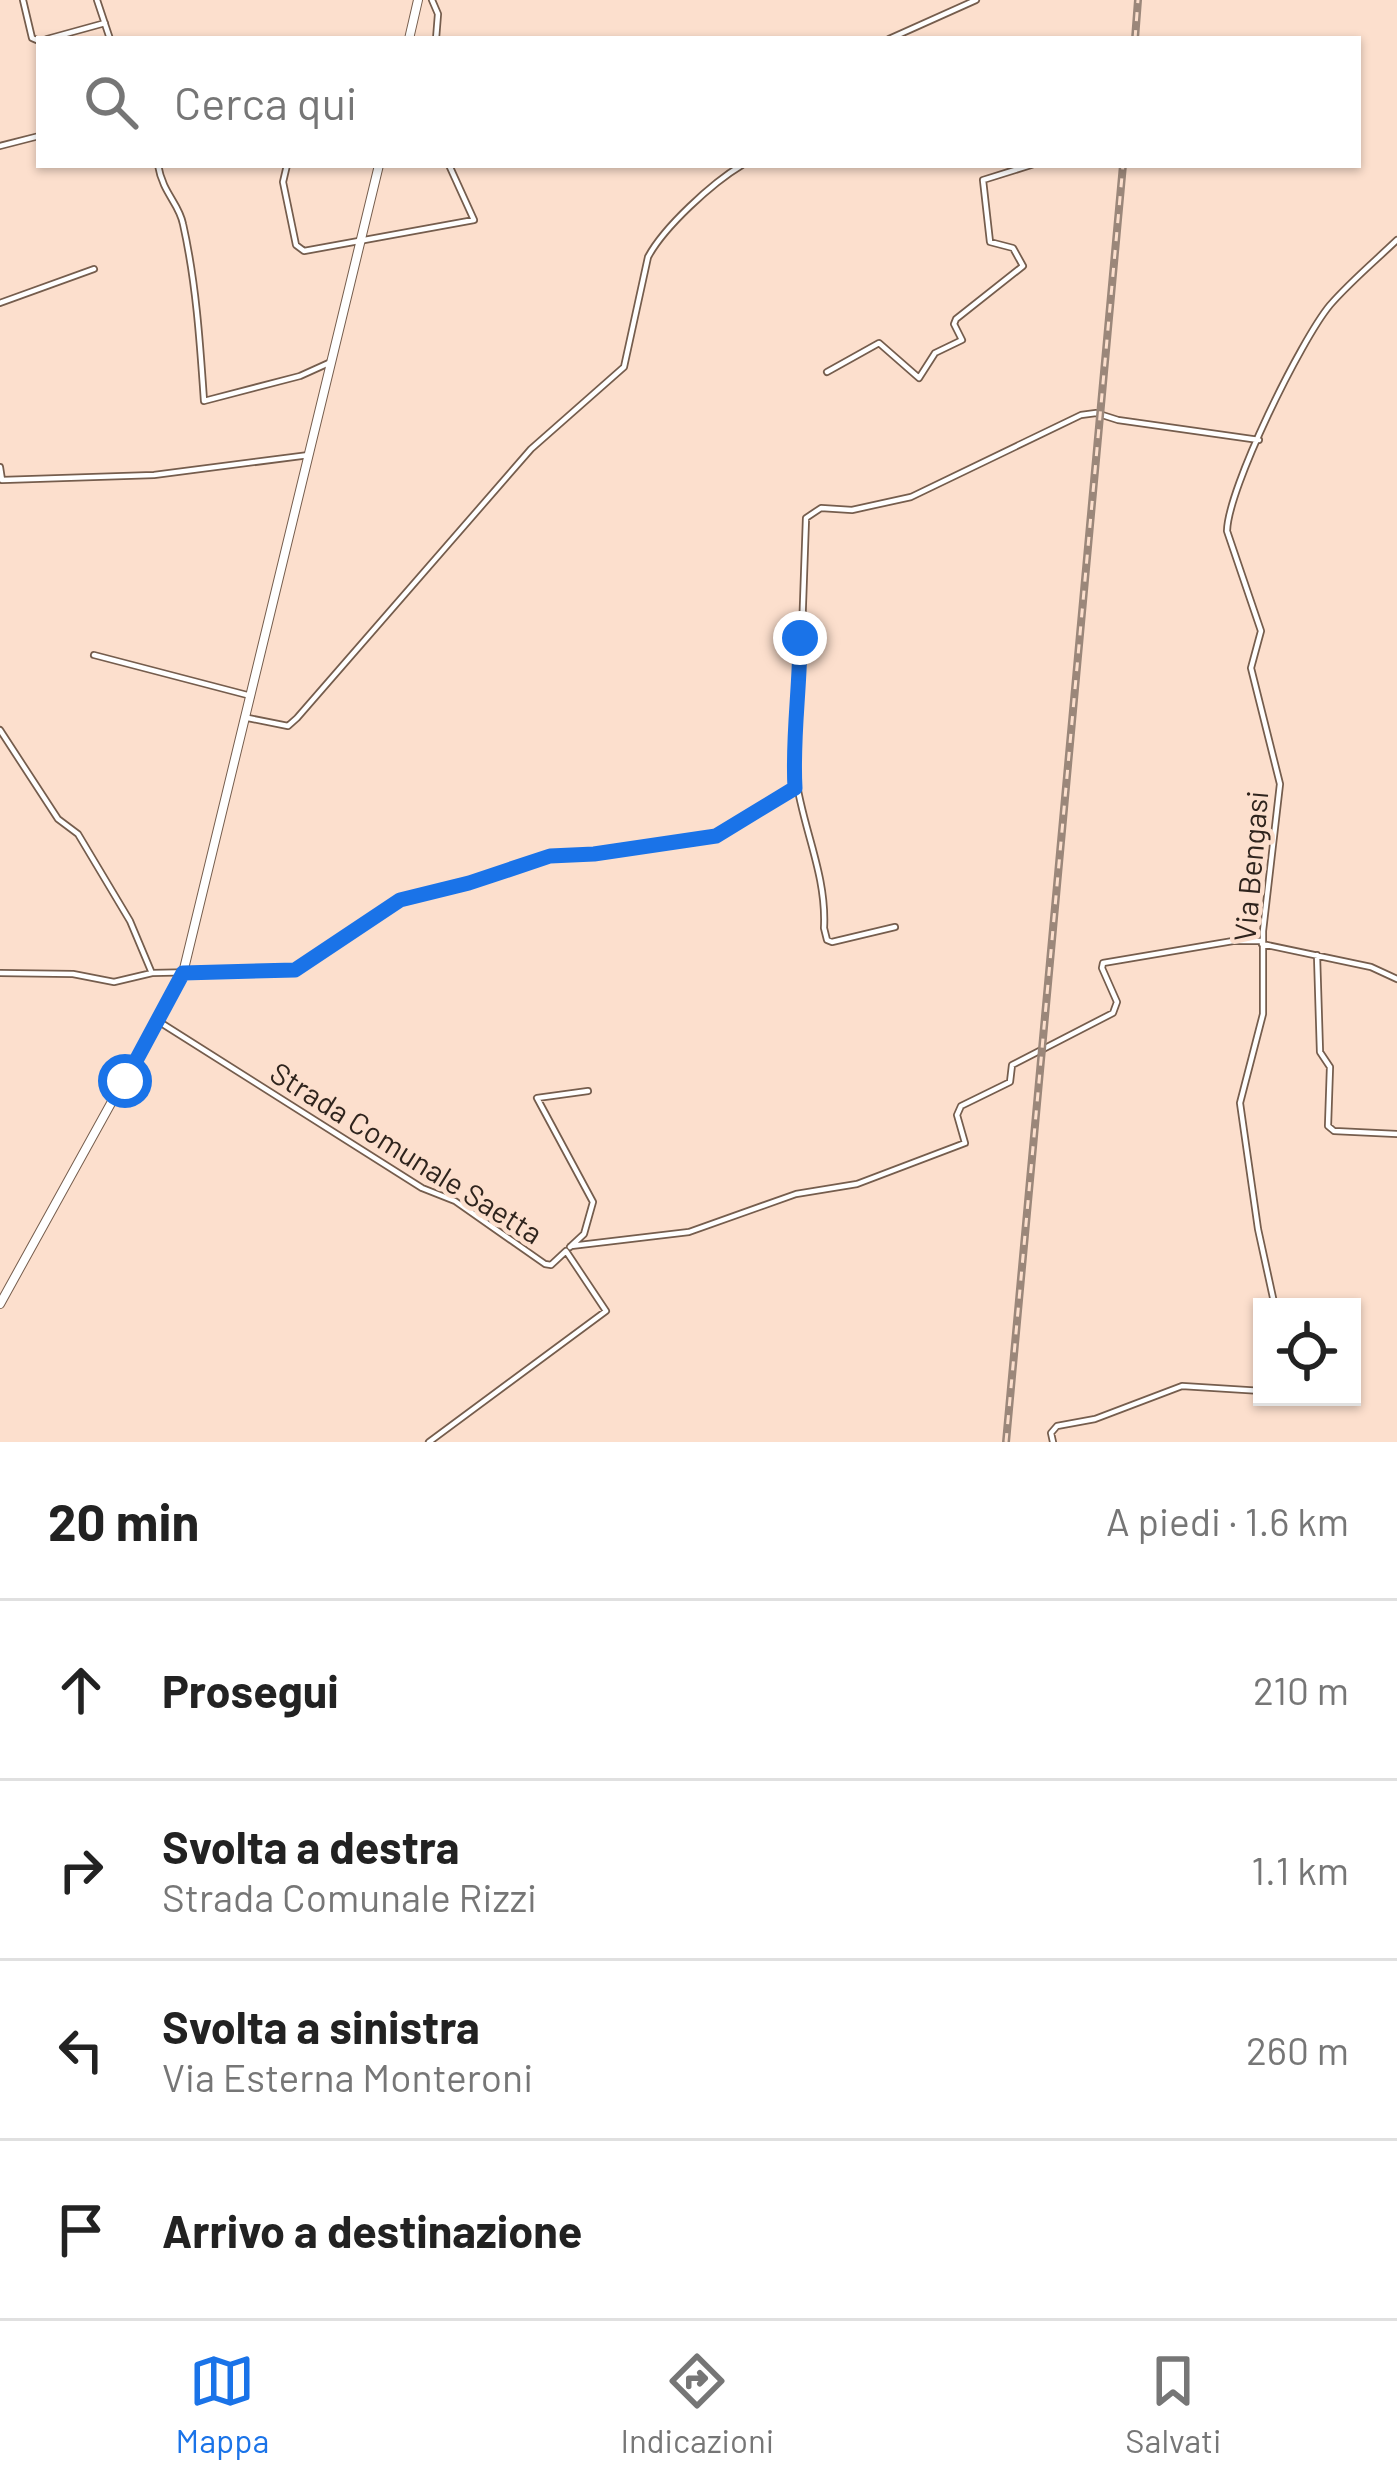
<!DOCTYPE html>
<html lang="it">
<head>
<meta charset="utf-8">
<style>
	body { margin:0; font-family:Barlow,sans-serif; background:#f2f2f2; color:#222 }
	.controls { position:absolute; right:36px; bottom:36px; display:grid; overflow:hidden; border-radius:0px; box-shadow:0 3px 9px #0004 }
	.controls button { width:108px; height:108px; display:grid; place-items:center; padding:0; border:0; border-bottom:3px solid #e0e0e0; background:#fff; color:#222; font:60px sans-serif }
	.stop { position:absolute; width:36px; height:36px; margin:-27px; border:9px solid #1a73e8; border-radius:50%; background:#fff }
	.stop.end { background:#1a73e8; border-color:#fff; box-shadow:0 3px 12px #0008 }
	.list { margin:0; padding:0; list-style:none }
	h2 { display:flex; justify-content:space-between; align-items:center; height:156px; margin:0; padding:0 48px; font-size:51px }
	h2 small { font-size:39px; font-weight:400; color:#767676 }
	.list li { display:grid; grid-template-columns:78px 1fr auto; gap:36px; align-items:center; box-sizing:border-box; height:180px; padding:0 48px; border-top:3px solid #e0e0e0 }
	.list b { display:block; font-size:45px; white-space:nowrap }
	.list p { margin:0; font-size:39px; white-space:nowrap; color:#767676 }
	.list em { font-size:39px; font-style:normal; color:#767676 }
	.icon { flex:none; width:66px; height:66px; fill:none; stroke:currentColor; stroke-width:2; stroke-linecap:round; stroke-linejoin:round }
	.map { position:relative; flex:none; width:1397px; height:1442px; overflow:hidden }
	.search { position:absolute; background:#fff; box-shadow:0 3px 9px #0004; left:36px; right:36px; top:36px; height:132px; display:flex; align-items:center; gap:30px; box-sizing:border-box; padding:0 42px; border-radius:0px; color:#767676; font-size:45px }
	.sheet { height:876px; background:#fff }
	nav { display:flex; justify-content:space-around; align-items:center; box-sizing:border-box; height:168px; border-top:3px solid #e0e0e0; background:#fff; font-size:33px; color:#767676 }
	nav a { display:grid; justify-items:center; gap:6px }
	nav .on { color:#1a73e8 }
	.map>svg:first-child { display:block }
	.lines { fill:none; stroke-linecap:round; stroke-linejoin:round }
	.street-casing { stroke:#755d4d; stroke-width:8 }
	.secondary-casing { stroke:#755d4d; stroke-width:10 }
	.street { stroke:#fff; stroke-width:4.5 }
	.secondary { stroke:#fff; stroke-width:8 }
	.rail-casing { stroke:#9b877a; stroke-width:8 }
	.rail { stroke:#fcdfcd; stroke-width:3; stroke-dasharray:9; stroke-linecap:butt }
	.route { stroke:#1a73e8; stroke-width:15 }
	.labels { text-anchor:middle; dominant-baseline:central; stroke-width:9; stroke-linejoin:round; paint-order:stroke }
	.street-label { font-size:30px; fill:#2f241d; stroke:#fcdfcd }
</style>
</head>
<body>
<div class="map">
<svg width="1397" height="1442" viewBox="0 0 1397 1442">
	<rect width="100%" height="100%" fill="#fcdfcd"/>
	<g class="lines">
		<g class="street-casing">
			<path id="street" d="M23,0l9,38 7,3
				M97,0l13,39
				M432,0l6,14 -2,25
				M47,39l58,-16
				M889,39l87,-39
				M0,146l39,-10
				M158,165c5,29 21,38 25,59 13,58 17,118 21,177l96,-25 31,-14
				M287,165l-4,17 13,63 8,6 170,-31 -25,-55
				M0,303l94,-34
				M827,372l52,-29 40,35 16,-25 27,-13 -8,-16 2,-5 67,-53 -10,-18 -23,-6 -7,-62 48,-15
				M0,467l2,13 152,-5 155,-20
				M94,655l157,41
				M248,718l40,8 9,-8 234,-269 93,-82 24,-110c16,-30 64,-74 94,-92
				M0,730l58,89 20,15 52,87 21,50
				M895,927l-63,15 -5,-2 -3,-12c4,-74 -45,-137 -25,-211l7,-199 15,-10 31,2 59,-13 170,-82 15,-2 22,7 141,20
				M1262,944l109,23 26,12
				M1317,955l3,97 10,15 -2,59 6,5 63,3
				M0,973l73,1 41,8 38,-9 143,-3 105,-70 69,-17 82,-27 154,-17 90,-51
				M158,1021l264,167 33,13 90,63 6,1 15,-14 40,60 -177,131
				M571,1246l118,-14 107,-38 61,-10 108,-41 -8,-28 4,-9 49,-24 2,-17 101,-52 4,-11 -15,-34 1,-5 130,-22h29
				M570,1247l14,-13 9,-32 -56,-104 51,-7
				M1275,1307l-17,-78 -18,-126 23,-89v-83l17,-147 -29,-116 10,-37 -34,-100c1,-43 74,-191 103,-226 20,-23 45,-44 67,-65
				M1053,1442l-2,-9 6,-7 38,-7 87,-33 80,5"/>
		</g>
		<g class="secondary-casing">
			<path id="secondary" d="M409,39l9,-39
				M0,1304l183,-331 196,-808"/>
		</g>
		<use href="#street" class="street"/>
		<use href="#secondary" class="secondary"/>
		<g class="rail-casing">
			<path id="rail" d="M1135,39l3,-39
				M1006,1442l117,-1277"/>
		</g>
		<use href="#rail" class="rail"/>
	</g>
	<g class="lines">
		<path class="route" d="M125,1081l58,-108 112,-3 105,-70 69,-17 81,-27 44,-2 122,-18 79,-48c-3,-50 5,-99 5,-150"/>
	</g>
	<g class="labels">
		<g class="street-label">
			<text transform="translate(1250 866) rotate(-85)">Via Bengasi</text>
			<text transform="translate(407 1152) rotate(32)">Strada Comunale Saetta</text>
		</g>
	</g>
</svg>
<div class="controls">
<button><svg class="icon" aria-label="locate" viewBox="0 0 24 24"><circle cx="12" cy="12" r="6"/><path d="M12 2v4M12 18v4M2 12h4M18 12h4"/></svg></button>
</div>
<div class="stop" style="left:125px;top:1081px"></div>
<div class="stop end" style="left:800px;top:638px"></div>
<div class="search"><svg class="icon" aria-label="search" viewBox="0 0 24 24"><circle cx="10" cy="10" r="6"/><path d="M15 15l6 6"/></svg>Cerca qui</div>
</div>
<section class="sheet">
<h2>20 min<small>A piedi · 1.6 km</small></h2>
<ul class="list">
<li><svg class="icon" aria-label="ahead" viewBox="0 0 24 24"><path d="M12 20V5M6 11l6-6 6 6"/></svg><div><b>Prosegui</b></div><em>210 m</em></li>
<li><svg class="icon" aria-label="right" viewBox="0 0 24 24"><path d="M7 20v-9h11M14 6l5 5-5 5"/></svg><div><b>Svolta a destra</b><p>Strada Comunale Rizzi</p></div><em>1.1 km</em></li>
<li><svg class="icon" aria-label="left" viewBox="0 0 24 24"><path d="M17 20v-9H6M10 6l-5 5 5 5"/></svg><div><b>Svolta a sinistra</b><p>Via Esterna Monteroni</p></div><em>260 m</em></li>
<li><svg class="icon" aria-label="arrive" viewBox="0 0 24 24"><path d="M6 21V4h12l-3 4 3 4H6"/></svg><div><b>Arrivo a destinazione</b></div></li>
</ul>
</section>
<nav>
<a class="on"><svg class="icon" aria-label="map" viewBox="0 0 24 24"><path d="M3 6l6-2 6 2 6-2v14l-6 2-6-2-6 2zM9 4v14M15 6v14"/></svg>Mappa</a>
<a><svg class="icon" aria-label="directions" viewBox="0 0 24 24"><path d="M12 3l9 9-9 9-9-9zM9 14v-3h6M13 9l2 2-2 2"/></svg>Indicazioni</a>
<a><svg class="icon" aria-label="saved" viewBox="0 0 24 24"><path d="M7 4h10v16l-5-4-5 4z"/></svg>Salvati</a>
</nav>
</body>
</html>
